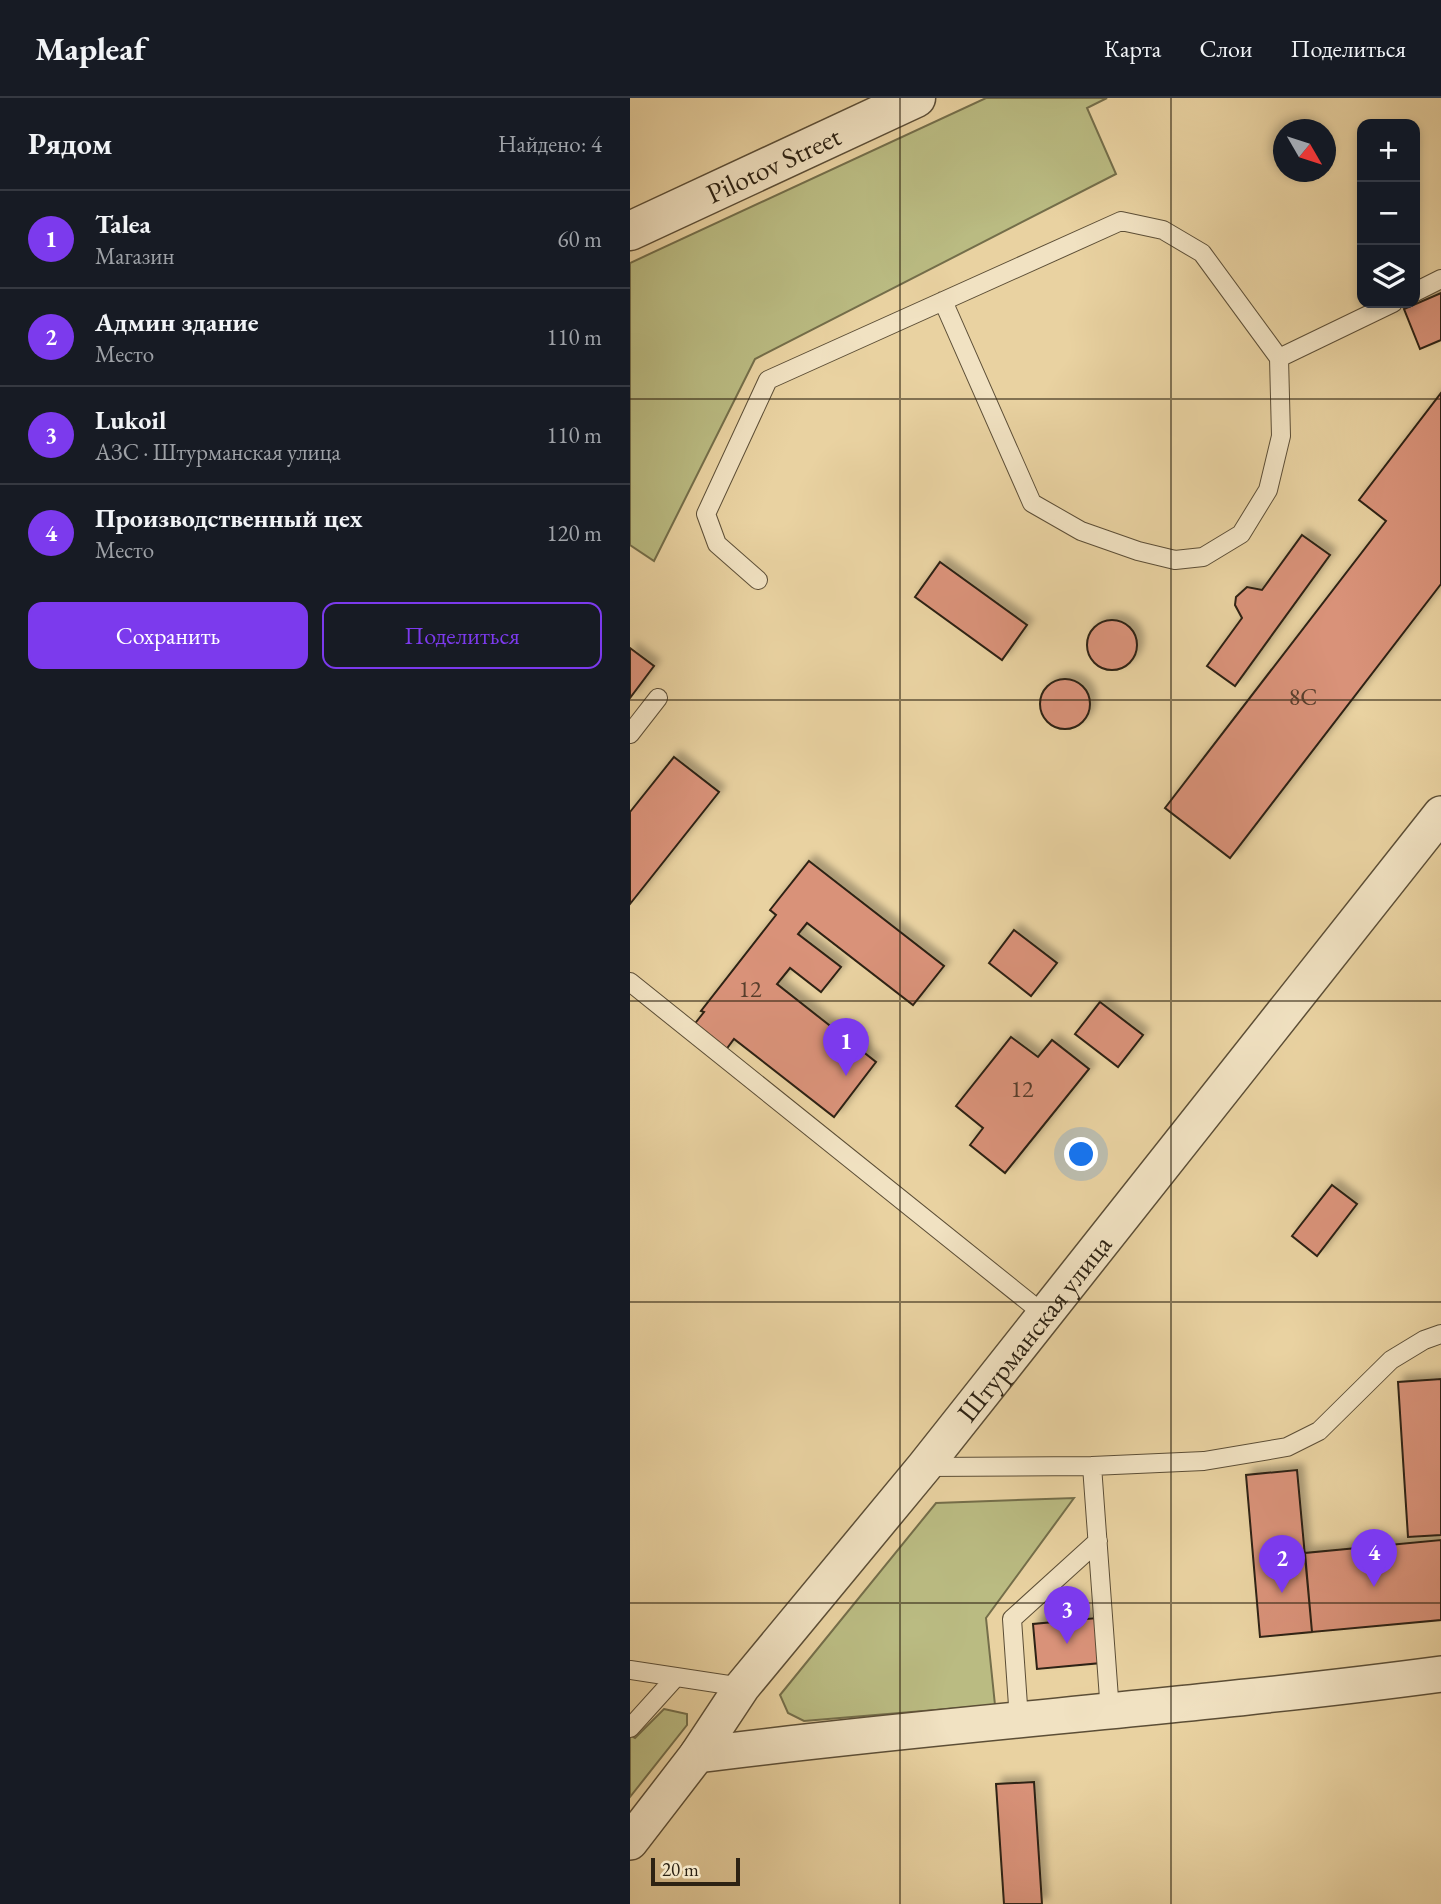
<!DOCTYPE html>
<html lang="ru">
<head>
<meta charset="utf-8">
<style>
	body { margin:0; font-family:"EB Garamond",serif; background:#20242c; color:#f1f3f6 }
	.controls { position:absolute; right:21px; top:21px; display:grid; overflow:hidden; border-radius:14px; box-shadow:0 4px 10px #0003 }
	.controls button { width:63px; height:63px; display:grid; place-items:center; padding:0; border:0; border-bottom:2px solid #363941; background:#171b24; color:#f1f3f6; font:35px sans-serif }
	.compass { position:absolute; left:643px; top:21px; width:63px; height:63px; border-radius:50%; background:#171b24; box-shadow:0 4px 10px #0003; rotate:129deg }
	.scale { position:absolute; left:21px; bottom:18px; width:89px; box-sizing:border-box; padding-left:7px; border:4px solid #2d2213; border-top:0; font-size:19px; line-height:24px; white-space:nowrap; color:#2d2213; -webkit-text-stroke:5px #f1e2c2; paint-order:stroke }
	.you { position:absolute; left:452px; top:1057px; width:24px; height:24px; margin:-18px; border:5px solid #fff; border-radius:50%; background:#1a73e8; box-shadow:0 0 0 10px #1a73e833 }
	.badge { display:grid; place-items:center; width:46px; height:46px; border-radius:50%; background:#7c3aed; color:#fff; font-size:23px; font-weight:700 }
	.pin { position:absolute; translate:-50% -58px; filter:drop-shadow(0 2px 4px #0008) }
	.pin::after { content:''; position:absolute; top:37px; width:24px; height:21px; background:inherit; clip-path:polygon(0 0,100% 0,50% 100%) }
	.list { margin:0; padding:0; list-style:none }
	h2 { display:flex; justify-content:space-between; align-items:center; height:91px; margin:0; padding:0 28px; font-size:30px }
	h2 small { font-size:23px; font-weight:400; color:#9ea1a6 }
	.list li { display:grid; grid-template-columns:46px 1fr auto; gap:21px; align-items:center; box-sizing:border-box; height:98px; padding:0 28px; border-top:2px solid #363941 }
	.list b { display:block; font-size:26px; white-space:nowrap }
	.list p { margin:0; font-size:23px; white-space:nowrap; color:#9ea1a6 }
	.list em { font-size:23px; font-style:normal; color:#9ea1a6 }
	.actions { display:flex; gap:14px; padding:21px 28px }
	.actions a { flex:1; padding:16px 0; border:2px solid #7c3aed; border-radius:14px; text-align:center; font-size:24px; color:#7c3aed }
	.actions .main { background:#7c3aed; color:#fff }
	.icon { flex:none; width:38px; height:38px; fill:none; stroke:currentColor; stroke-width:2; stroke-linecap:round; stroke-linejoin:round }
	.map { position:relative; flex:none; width:811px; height:1806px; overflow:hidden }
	header { display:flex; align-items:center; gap:42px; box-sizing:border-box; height:98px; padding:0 35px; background:#171b24; border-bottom:2px solid #363941 }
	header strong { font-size:33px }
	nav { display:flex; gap:38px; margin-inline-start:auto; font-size:24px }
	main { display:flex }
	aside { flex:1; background:#171b24 }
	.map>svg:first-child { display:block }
	.green { fill:#babb82; stroke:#746e4a; stroke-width:2 }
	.building { fill:#d99279; stroke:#2d2213; stroke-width:2; filter:url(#shadow) }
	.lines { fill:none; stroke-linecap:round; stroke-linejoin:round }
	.service-casing { stroke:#5c4e36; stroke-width:20 }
	.minor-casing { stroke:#5c4e36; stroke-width:38 }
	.tertiary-casing { stroke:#5c4e36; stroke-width:41 }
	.service { stroke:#f1e2c2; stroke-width:18 }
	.minor { stroke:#f1e2c2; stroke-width:35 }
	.tertiary { stroke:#f1e2c2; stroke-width:38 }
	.grid { fill:none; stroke:#2d2213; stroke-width:2; stroke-opacity:0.55 }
	.labels { text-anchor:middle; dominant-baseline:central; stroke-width:5; stroke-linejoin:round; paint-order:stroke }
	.number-label { font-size:24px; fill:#583e2c }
	.street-label { font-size:28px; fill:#2d2213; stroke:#f1e2c2 }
</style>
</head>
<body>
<header>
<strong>Mapleaf</strong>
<nav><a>Карта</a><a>Слои</a><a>Поделиться</a></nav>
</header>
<main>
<aside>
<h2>Рядом<small>Найдено: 4</small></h2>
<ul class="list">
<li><span class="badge">1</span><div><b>Talea</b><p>Магазин</p></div><em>60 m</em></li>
<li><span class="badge">2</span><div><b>Админ здание</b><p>Место</p></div><em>110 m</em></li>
<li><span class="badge">3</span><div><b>Lukoil</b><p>АЗС · Штурманская улица</p></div><em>110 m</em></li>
<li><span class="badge">4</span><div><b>Производственный цех</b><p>Место</p></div><em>120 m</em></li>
</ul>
<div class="actions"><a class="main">Сохранить</a><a>Поделиться</a></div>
</aside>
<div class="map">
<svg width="811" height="1806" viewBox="0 0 811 1806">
	<defs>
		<filter id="shadow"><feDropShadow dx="6" dy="-6" stdDeviation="3.5" flood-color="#0004"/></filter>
	</defs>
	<rect width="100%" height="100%" fill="#e9d2a1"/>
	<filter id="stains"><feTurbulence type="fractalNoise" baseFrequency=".00286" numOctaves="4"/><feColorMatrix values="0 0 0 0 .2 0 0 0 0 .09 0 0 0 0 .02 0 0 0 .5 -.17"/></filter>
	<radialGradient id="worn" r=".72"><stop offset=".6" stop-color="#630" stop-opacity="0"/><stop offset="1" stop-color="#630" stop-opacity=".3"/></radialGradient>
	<path class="green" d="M356,0h121l-20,10 29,66 -361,185 -101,202 -24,-16v-282z
		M444,1400l-88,120 9,87 -191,16 -16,-8 -8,-18 156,-192z
		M34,1611l23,5v11l-57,72v-62l5,3z"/>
	<path class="building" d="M811,195v47l-21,9 -16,-40z
		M811,295v191l-211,274 -65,-50 221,-287 -27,-21z
		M672,437l28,20 -95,131 -28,-20 35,-48 -7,-13 1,-8 11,-10 15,3z
		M310,464l87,63 -25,35 -87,-63z
		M457 547a25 25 0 1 1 50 0a25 25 0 1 1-50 0Z
		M0,550l24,18 -24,32z
		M410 606a25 25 0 1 1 50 0a25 25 0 1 1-50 0Z
		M44,659l45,35 -89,112v-92z
		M179,763l135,105 -31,39 -106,-82 -9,11 43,33 -20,25 -31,-24 -13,16 99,78 -42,55 -100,-78 -9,12 -32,-25 11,-14 -3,-1 75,-96 -6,-5z
		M384,832l43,33 -26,33 -42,-33z
		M470,904l43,33 -25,32 -43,-33z
		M381,939l27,20 14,-17 37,29 -84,104 -35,-28 13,-17 -27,-22z
		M702,1087l25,19 -40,52 -25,-20z
		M811,1281v156l-33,2 -10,-155z
		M667,1372l15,162 -52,5 -14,-162z
		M811,1442v80l-129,12 -7,-79z
		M467,1520l4,45 -64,6 -4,-45z
		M404,1684l8,122h-38l-8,-120z"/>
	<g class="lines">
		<g class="service-casing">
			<path id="service" d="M785,194l26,-13
				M313,203l89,202 49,28 57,20 37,9 28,-3 38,-23 27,-44 13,-54 -2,-78
				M128,482l-41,-36 -11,-30 62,-134 353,-159 42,9 39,23 77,105 114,-55
				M0,636l28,-36
				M0,884l415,333
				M462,1368l18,246
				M294,1369l168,-1 112,-5 83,-14 32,-16 72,-71 33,-20 17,-6
				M0,1572l112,17
				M389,1622l-7,-101 86,-78
				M0,1630l46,-51"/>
		</g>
		<g class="minor-casing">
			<g id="minor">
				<path d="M67,1657c248,-32 497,-48 744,-81"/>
				<path id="s1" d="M0,1744l67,-87 45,-68 182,-220 517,-653"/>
			</g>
		</g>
		<g class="tertiary-casing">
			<g id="tertiary">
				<path id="s2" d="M0,133l286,-133"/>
			</g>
		</g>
		<use href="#service" class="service"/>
		<use href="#minor" class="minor"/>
		<use href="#tertiary" class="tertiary"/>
	</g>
	<path class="grid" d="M270,0v1806M541,0v1806M0,301h811M0,602h811M0,903h811M0,1204h811M0,1505h811"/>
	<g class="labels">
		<g class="number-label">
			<text x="673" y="598">8С</text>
			<text x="120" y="890">12</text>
			<text x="392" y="990">12</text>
		</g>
		<g class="street-label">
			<text stroke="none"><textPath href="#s2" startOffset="158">Pilotov Street</textPath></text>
			<text stroke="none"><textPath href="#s1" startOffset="654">Штурманская улица</textPath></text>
		</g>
	</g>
	<rect width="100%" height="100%" filter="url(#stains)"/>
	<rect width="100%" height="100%" fill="url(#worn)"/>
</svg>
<div class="controls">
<button>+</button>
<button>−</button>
<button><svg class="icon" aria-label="layers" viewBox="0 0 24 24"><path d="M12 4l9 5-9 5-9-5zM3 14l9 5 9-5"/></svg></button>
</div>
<svg class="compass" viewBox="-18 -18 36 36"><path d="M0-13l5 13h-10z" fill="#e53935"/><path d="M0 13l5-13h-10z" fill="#9ea1a6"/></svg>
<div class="scale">20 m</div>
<div class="you"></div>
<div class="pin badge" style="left:216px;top:978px">1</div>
<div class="pin badge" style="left:652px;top:1495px">2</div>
<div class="pin badge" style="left:437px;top:1546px">3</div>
<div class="pin badge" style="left:744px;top:1489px">4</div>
</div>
</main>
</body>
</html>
